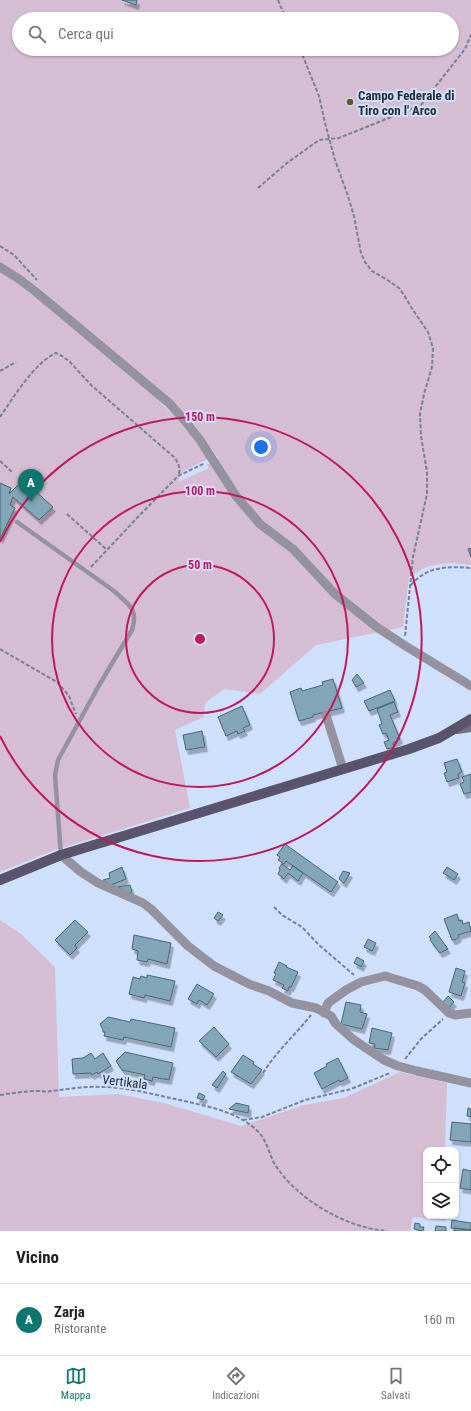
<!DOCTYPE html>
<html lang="it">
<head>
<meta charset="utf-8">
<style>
	body { margin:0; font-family:"Roboto Condensed",sans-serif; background:#f2f2f2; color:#202124 }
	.controls { position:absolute; right:12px; bottom:12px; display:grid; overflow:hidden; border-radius:8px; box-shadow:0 1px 3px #0004 }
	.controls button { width:36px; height:36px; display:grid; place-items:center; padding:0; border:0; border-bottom:1px solid #e0e0e0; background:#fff; color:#202124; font:20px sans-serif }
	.you { position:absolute; left:261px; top:447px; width:14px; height:14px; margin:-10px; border:3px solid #fff; border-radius:50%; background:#1a73e8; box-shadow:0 0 0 6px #1a73e833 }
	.badge { display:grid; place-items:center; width:26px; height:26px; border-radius:50%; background:#0f766e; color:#fff; font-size:13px; font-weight:700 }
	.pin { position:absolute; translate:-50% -33px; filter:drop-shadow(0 1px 2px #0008) }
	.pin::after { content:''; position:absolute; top:21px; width:14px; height:12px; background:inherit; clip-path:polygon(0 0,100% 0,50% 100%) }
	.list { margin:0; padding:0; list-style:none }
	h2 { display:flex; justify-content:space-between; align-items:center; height:52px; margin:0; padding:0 16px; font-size:17px }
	h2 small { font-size:13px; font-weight:400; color:#757577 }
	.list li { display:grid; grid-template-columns:26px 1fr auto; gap:12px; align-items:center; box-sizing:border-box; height:72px; padding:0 16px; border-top:1px solid #e0e0e0 }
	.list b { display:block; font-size:15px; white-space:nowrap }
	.list p { margin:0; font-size:13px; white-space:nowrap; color:#757577 }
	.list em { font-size:13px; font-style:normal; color:#757577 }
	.icon { flex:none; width:22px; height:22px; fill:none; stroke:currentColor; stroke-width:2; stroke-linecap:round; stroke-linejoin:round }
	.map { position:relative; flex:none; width:471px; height:1231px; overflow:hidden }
	.search { position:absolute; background:#fff; box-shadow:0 1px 3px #0004; left:12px; right:12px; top:12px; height:44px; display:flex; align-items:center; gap:10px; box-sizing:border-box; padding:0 14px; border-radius:22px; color:#757577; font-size:15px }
	.sheet { height:124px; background:#fff }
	nav { display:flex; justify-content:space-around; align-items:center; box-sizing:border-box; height:56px; border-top:1px solid #e0e0e0; background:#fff; font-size:11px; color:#757577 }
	nav a { display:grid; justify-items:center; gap:2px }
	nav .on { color:#0f766e }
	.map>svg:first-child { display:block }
	.green { fill:#d5bdd3; fill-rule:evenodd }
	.building { fill:#82a6b7; stroke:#476674; filter:url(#shadow) }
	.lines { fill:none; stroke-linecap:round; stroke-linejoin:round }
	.path { stroke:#768193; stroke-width:2; stroke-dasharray:4 2; stroke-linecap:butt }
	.lane { stroke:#9592a0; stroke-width:4.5 }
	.street { stroke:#9592a0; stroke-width:9 }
	.secondary { stroke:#726e82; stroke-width:10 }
	.primary { stroke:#59546c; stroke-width:10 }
	.ring { fill:none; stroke:#c2185b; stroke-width:2 }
	.poi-dot { fill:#655724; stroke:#cfe0fc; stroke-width:1.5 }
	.labels { text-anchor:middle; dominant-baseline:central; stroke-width:4; stroke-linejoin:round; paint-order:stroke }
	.poi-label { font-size:13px; font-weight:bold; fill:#272d37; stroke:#cfe0fc; text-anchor:start }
	.street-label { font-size:13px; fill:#272d37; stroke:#cfe0fc }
	.centre { fill:#c2185b; stroke:#cfe0fc; stroke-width:2 }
	.ring-label { font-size:12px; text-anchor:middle; font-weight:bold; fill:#c2185b; stroke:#cfe0fc; stroke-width:4; stroke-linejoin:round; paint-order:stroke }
</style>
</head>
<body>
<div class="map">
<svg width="471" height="1231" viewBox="0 0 471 1231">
	<defs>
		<filter id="shadow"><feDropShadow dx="2.5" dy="4.5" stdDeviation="0" flood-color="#0004"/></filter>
	</defs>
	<rect width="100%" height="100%" fill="#cfe0fc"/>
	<path class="green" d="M0,0h471v565l-22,-2 -21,3 -19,11 -6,50 -87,18 -56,49 -36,-5 -19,14 -1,14 -29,13 15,78 -138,43 -52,21v-601l18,11c27,22 54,45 82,67 41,34 78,65 108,110l-25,12 -5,11 31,-14 -2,-3 11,-7 -21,-30 -17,-18 -143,-124 -18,-12 -19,-11zM19,19h433v30h-433z
		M0,920l21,14 34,33 4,130 59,-3 46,9 77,23 63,-21 40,-7 56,-26 47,11 -2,65 1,2h-20v66h20l-1,5 -32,-4 -3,14h-410z"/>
	<path class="building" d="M122,0h15l-1,5z
		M23,480l30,27 -14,13 -26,-23 -3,8 5,3 -15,31v-56l11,5 -2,6z
		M471,548v9l-3,-8z
		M357,674l7,9 -8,4 -4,-7z
		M333,679l9,29 -29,7v2l-14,4 -9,-29 11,-4 1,3 21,-6 -1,-3z
		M390,690l5,11 -26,10 -5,-10z
		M394,702l4,10 -8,3 10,24 -7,4 1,4 -7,2 -3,-7 5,-2 -3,-7 -3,1 -4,-9 3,-1 -5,-15z
		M242,706l8,19 -7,3 2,3 -7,3 -1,-3 -11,5 -8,-19z
		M202,731l3,16 -19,3 -3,-15z
		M457,759l5,13 -4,2 1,4 -12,4 -3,-9 3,-1 -3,-9z
		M471,774v18l-7,2 -4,-10 4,-2 -2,-5z
		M285,844l53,38 -7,10 -45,-31 -2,3 -6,-4 2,-3 -3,-2z
		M282,864l8,6 3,-4 10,7 -5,8 -10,-8 -4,6 -6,-5 2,-4 -1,-2z
		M122,867l4,12 -15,6 -8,-5 7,-2 -1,-5z
		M447,867l11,7 -4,6 -11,-7z
		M343,871l7,2 -6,10 -5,-4z
		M130,885l2,7 -4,1 -10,-6z
		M218,912l5,3 -5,6 -4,-3z
		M457,914l2,7 3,-1 1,4 6,-2 2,9 -13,4 1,2 -4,3h-3l-8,-21z
		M75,920l13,12 -13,13 2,3 -7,7 -15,-15z
		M435,931l13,18 -8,4 -10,-13 1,-1 -2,-2z
		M134,935l37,8 -4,21 -19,-5 -1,3 -10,-2 1,-9 -6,-2z
		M368,939l8,4 -4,8 -8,-4z
		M357,957l7,4 -3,6 -7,-4z
		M279,962l8,4 -1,1 12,5 -7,15h-2l-1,4 -6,-3 2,-3 -11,-5 3,-6 -2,-1z
		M456,968l9,3 -3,11 3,1 -4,13 -12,-4z
		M147,975l28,6 -5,20 -25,-6 -1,3 -15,-4 4,-17 7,2 1,-3 6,2z
		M197,984l17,10 -7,11 -8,-5 -2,4 -9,-5z
		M448,996l6,6 -5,6 -6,-6z
		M346,1002l15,3 -1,7 7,2 -5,15 -21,-5z
		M108,1017l22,5 1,-3 44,9 -4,19 -47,-10 -1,3 -19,-4 1,-4h-2v-2l-3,-6z
		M214,1027l15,17 -13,13 -17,-16z
		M372,1028l20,5 -4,17 -14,-2 1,-4 -6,-1z
		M125,1052l48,11 -4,17 -16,-3 -1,4 -8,-2 1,-4 -23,-5 -6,-9z
		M91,1053l4,6 8,-6 8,13 -13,8 -1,-2 -5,3 -1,-2 -18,1 -1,-15 11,-1z
		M243,1055l11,7 -1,2 9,6 -11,14 -20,-12z
		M338,1058l10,20 -8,4 -1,-2 -17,9 -8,-16 13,-7 -1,-2z
		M223,1071l3,3 -9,14 -5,-3z
		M199,1093l6,3 -2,4 -6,-2z
		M236,1103l13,3 -1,7 -19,-4z
		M468,1108l3,1v8l-4,-1z
		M452,1122l19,2v18l-21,-2z
		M463,1169l8,2v19l-11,-2z
		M452,1220l19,3v7l-20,-2z
		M415,1223l5,1v3h4l-1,4 -9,-2z
		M436,1226l10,1v4h-11z
		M455,1228l16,2v1h-17z"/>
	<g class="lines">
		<path class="path" d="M278,0l8,19
			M300,49l19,47 6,27 10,37 13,36 6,20 7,37 4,9 7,9 17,10 10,7 5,7 9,15 15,22 5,16 -1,19 -8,27 -4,20 1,22 6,36v22l-14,63 -8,79
			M258,188l29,-25 32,-23 20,-2 82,-33 44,-56 6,-14
			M0,246l14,9 23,25
			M0,371l16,-9
			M0,417c12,-18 36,-56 56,-64l6,3 7,5 22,24 84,73c4,7 6,11 3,18
			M0,461l12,11
			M67,514l40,36
			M91,567l45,-48 42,-43 27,-13
			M411,585c16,-19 38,-19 60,-17
			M0,649l57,33 12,14 7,18
			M274,907l8,8 20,12 17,18 35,30
			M405,1059l16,-20 22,-20
			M263,1073c13,-21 32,-38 48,-58
			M0,1095c13,-2 26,-4 39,-4 4,0 8,1 12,0 17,-2 34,-5 51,-4 26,0 53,8 78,13 21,5 44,9 63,20 7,4 17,12 20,18 5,8 7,17 11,25 22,36 72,65 113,68
			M243,1120l19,-3 43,-17 46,-11 39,-16"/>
		<path class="lane" d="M17,522l97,69c14,13 25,18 18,39l-34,57 -40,73 -3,15 6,80"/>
		<path class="street" d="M0,267l19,12 16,12 134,112 16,18 15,19 36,56 24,28 33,25 42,45 43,34 26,17 67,41
			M326,715l17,54
			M61,855l20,17 17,11 45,20 8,6 37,37 26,20 35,18 20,7 23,12 24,5 15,8 5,8 18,16 30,20 14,6 19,5 54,12
			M324,1013l4,-10 18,-13 15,-8 24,-6 33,10 7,4 24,23 6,2 16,-2"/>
		<path class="secondary" d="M457,729l14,-2"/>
		<path class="primary" d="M0,880l61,-25 348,-106 30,-11 32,-19"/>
	</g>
	<g class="ring">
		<circle cx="200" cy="639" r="74"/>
		<circle cx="200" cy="639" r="148"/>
		<path d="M0 542A222 222 0 1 1 0 736"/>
	</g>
	<circle class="poi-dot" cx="350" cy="102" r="4"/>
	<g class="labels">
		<g class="poi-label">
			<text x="358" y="95">Campo Federale di<tspan x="358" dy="15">Tiro con l' Arco</tspan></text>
		</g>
		<g class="street-label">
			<text transform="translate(125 1082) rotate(7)">Vertikala</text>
		</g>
	</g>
	<circle cx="200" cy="639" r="6" class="centre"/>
	<g class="ring-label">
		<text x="200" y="421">150 m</text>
		<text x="200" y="495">100 m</text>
		<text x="200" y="569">50 m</text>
	</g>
</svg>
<div class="controls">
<button><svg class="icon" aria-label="locate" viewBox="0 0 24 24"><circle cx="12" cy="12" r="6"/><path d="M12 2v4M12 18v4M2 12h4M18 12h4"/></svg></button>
<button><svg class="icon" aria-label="layers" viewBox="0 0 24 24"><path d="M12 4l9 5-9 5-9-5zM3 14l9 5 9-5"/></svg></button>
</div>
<div class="you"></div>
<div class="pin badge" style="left:31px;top:502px">A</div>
<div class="search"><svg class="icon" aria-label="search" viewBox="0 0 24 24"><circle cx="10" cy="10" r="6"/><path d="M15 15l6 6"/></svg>Cerca qui</div>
</div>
<section class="sheet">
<h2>Vicino<small></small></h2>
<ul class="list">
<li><span class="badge">A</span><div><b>Zarja</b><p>Ristorante</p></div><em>160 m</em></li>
</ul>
</section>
<nav>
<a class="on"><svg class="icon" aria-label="map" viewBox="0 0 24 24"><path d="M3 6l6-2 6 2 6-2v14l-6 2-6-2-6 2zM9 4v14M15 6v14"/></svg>Mappa</a>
<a><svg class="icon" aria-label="directions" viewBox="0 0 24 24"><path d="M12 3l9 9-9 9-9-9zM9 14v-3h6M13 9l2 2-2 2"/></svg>Indicazioni</a>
<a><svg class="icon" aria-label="saved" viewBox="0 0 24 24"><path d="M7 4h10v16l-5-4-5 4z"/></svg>Salvati</a>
</nav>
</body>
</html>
